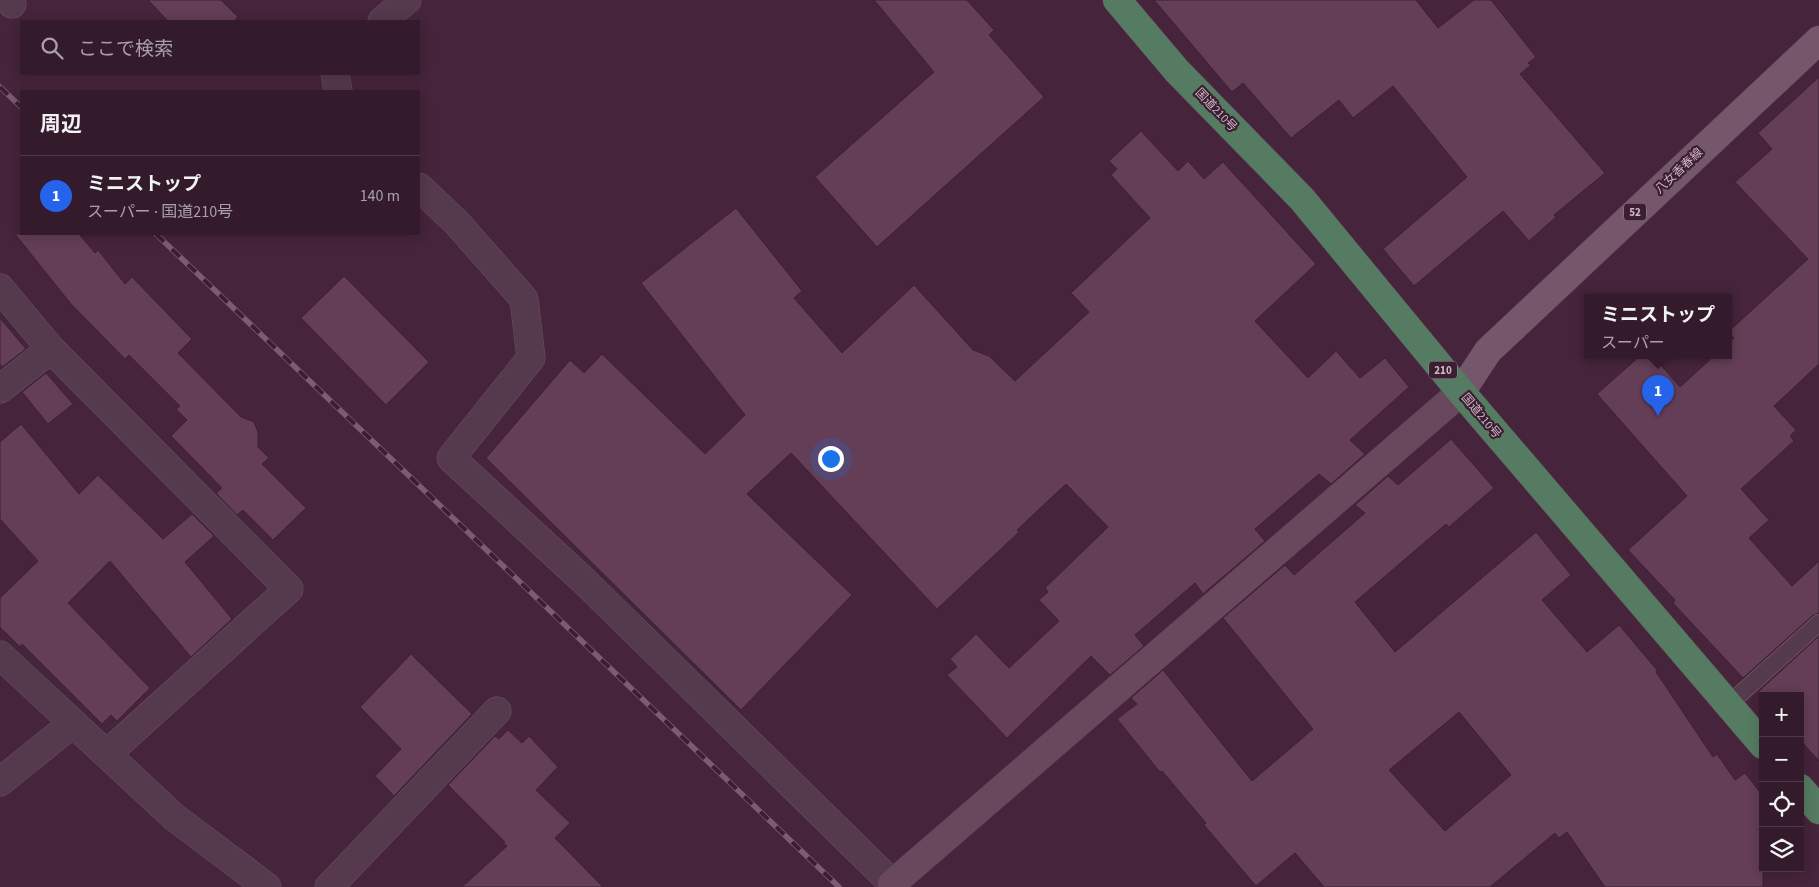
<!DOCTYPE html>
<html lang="ja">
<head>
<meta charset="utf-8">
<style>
	body { margin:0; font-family:"Source Sans 3","Noto Sans JP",sans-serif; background:#3c2434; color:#f1f3f6 }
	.controls { position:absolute; right:15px; bottom:15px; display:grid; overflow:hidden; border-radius:0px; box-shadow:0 2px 12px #0003 }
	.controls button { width:45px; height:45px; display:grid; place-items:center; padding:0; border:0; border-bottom:1px solid #4e3948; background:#341b2c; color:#f1f3f6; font:25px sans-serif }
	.you { position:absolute; left:830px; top:458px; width:18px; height:18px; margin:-12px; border:4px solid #fff; border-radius:50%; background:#1a73e8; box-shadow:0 0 0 8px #1a73e833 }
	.badge { display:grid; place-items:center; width:32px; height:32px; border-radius:50%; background:#2563eb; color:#fff; font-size:16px; font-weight:700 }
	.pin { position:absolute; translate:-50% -41px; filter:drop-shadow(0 1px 2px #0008) }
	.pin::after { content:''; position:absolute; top:26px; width:18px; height:15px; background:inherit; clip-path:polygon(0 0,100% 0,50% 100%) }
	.popup { position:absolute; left:1584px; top:294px; width:148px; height:65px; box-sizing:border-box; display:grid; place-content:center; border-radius:0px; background:#341b2c; filter:drop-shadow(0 1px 4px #0005); font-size:16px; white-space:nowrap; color:#a9a1a9 }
	.popup b { font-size:19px; color:#f1f3f6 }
	.popup::after { content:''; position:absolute; left:50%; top:100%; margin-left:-10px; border:10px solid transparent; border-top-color:#341b2c }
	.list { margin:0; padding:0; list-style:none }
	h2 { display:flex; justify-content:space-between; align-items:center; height:65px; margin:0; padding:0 20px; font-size:21px }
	h2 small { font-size:16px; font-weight:400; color:#a9a1a9 }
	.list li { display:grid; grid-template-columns:32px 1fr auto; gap:15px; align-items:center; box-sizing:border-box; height:80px; padding:0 20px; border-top:1px solid #4e3948 }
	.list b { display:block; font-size:19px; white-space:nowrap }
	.list p { margin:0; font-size:16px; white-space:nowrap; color:#a9a1a9 }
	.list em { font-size:16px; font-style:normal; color:#a9a1a9 }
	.icon { flex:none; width:28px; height:28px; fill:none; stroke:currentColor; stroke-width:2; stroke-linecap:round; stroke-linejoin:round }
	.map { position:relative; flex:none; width:1819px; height:887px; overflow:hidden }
	.search { position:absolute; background:#341b2c; box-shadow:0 2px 12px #0003; left:20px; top:20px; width:400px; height:55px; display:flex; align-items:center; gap:12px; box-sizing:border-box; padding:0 18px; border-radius:0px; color:#a9a1a9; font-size:19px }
	.panel { position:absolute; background:#341b2c; box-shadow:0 2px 12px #0003; left:20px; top:90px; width:400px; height:145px; border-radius:0px }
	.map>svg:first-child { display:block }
	.building { fill:#643e57; stroke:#3d2033; fill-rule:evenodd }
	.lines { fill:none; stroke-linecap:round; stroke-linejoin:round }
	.lane-casing { stroke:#6d5263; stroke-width:18 }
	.street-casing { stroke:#6d5263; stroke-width:29 }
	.secondary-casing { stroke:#5c4052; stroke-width:29 }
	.primary-casing { stroke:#5c4052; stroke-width:29 }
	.highway-casing { stroke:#5d4153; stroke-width:29 }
	.lane { stroke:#55394c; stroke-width:16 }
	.street { stroke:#55394c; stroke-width:28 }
	.secondary { stroke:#69475c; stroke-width:28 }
	.primary { stroke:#75576b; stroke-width:28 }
	.highway { stroke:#557c63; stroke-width:28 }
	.rail-casing { stroke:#7d5b71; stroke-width:5.5 }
	.rail { stroke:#3b1e31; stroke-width:4; stroke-dasharray:11; stroke-linecap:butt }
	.labels { text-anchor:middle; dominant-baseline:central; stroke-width:4.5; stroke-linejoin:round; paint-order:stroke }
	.shield { fill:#3b1e31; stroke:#a28999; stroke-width:1 }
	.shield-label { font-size:11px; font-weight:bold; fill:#ceb7c6 }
	.street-label { font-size:12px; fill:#ceb7c6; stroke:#3b1e31 }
</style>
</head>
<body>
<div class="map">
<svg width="1819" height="887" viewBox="0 0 1819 887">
	<rect width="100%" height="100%" fill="#46243b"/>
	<path class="building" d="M148,0h73l17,17 -4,4h-66z
		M874,0h93l27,30 -5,5 55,62 -167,150 -62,-70 119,-105z
		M1154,0h262l22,28 36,-28h17l45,57 -8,6 3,2 -11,9 85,99 -51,42 2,2 -27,24 -26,-30 -89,75 -31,-37 84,-72 -74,-91 -40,32 -14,-18 -48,38 -48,-55 -11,9z
		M1819,77v287l-45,42 22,24 -6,6 4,5 -53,48 28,31 -20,18 43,48 27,-25v52l-7,3 -69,62 -70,-75 2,-3 -47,-50 59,-54 -90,-102 44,-39h11l28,32 35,-32h13v-12l6,-5 -6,-6 80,-73 -73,-77 37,-33 -14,-16z
		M1141,131l37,40 10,-10 16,18 19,-17 93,102 -61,57 53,57 28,-27 24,27 25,-20 24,29 -59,53 15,14 -34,30 -12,-10 -64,55 10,12 -62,53 -8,-11 -60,52 9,11 -34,29 -19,-19 -84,82 -60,-63 10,-8 -7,-8 26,-25 33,34 50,-47 -20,-21 9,-8 -3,-4 63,-61 -42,-43 -49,46 2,2 -82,77 -146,-156 -44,41 105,101 -111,115 -255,-252 84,-98 14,13 18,-19 103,100 40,-39 -104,-132 95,-75 66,83 -8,7 48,55 72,-68 59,65 16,6 26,25 74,-69 -18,-19 79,-75 -39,-43 6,-6 -8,-8z
		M15,234h64l16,19 3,-3 27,34 7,-7 60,62 -14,14 63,64 13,5 4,10v15l11,11 -7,6 44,44 -33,32 -30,-30 -6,5 -21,-22 6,-5 -51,-52 16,-16 -11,-11 4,-3 -51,-51 -4,4 -54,-55z
		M344,276l85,86 -43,43 -85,-87z
		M0,318l26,31 -24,18 -2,-3z
		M46,373l27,31 -25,20 -26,-32z
		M21,424l58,70 19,-19 65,64 29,-25 22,22 -29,26 47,57 -41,38 -81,-96 -42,42 82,85 -33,33 -6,-6 -9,9 -80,-80 -2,3 -20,-20v-29l38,-37 -38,-42v-77z
		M1451,439l43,49 -45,39 -3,-3 -91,78 40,50 141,-120 35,43 -29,25 45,52 32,-27 38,45 -1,2 57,85 4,-3 18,26 10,-7 18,23v91h-158l-38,-55 -8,6 -4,-5 -65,54h-166l-29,-34 -39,33 -52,-61 2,-2 -44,-52 -2,1 -43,-53 20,-15 -6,-6 32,-28 89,111 61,-52 -90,-111 62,-53 9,10 71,-62 -10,-8 33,-29 10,9zM1459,712l52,63 -66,56 -56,-61z
		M1819,636v125l-19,-21v-44l-37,1 -5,-5z
		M411,654l61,60 -78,82 -19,-20 26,-27 -41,-42z
		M508,730l14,13 7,-7 29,31 -22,23 34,33 -15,15 48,49h-141l45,-41 -4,-3 2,-1 -57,-57 47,-49 4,3z"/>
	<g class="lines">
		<g class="lane-casing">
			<path id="lane" d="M1728,705l91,-82"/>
		</g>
		<g class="street-casing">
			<path id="street" d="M11,0l1,4
				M382,21l25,-21
				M335,74l3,17
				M419,187l38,36 67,76 7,59 -80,100 132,122 313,307
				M0,288l51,61 238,240 -182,165
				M0,389l51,-40
				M0,655l174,162 93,70
				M0,782l73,-59
				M329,887l168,-176"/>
		</g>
		<g class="secondary-casing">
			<path id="secondary" d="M893,887l-1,-3 569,-492"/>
		</g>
		<g class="primary-casing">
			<path id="primary" d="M1461,392l27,-41 331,-311"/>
		</g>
		<g class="highway-casing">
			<path id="highway" d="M1117,0l60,71 125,128 159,193 302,353
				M1800,788l19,22"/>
		</g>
		<use href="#lane" class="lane"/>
		<use href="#street" class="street"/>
		<use href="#secondary" class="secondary"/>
		<use href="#primary" class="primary"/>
		<use href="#highway" class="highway"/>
		<g class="rail-casing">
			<path id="rail" d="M0,87l21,20
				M156,234l683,653"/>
		</g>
		<use href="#rail" class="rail"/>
	</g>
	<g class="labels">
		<g class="shield">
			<rect x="1624" y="203.5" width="22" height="17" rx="4"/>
			<rect x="1429" y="361.5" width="28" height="17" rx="4"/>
		</g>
		<g class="shield-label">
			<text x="1635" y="212">52</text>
			<text x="1443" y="370">210</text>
		</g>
		<g class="street-label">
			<text transform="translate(1216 110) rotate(46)">国道210号</text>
			<text transform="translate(1679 171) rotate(-43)">八女香春線</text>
			<text transform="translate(1481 416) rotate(50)">国道210号</text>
		</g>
	</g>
</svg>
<div class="controls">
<button>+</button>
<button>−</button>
<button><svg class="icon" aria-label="locate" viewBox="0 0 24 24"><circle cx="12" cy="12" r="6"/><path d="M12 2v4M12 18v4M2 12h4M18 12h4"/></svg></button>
<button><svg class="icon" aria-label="layers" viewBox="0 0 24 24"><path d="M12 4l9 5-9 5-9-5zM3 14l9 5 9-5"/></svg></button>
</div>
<div class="you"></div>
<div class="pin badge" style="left:1658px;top:416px">1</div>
<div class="popup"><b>ミニストップ</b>スーパー</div>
<div class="search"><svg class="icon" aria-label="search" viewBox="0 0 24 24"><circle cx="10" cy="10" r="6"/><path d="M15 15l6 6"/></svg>ここで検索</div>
<section class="panel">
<h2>周辺<small></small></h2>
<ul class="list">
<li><span class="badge">1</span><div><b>ミニストップ</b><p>スーパー · 国道210号</p></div><em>140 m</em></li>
</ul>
</section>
</div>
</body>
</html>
